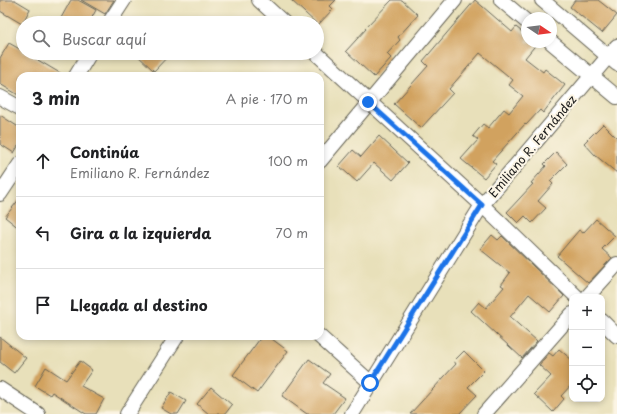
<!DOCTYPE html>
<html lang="es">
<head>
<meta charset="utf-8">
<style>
	body { margin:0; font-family:"Playpen Sans",sans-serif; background:#f6f6f6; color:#202124 }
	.controls { position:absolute; right:12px; bottom:12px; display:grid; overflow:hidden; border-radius:8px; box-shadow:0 2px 6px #0003 }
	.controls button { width:36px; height:36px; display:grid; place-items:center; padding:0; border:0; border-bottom:1px solid #e0e0e0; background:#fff; color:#202124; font:20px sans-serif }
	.compass { position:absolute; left:521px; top:12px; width:36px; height:36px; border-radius:50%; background:#fff; box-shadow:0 2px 6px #0003; rotate:103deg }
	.stop { position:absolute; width:12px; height:12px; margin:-9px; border:3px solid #1a73e8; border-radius:50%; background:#fff }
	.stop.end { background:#1a73e8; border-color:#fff; box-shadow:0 1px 4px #0008 }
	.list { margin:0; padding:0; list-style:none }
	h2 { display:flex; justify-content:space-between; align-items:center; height:52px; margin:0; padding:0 16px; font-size:17px }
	h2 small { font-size:13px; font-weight:400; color:#757577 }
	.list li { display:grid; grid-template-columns:26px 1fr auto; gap:12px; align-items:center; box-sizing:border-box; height:72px; padding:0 16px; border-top:1px solid #e0e0e0 }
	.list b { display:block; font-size:15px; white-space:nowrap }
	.list p { margin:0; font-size:13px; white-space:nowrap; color:#757577 }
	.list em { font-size:13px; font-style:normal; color:#757577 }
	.icon { flex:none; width:22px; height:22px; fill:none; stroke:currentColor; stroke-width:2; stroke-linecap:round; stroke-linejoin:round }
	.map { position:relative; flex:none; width:617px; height:414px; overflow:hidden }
	.search { position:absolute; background:#fff; box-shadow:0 2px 6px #0003; left:16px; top:16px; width:308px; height:44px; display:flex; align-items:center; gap:10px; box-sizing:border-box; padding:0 14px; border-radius:22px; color:#757577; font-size:15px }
	.panel { position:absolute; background:#fff; box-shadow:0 2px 6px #0003; left:16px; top:72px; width:308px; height:268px; border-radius:12px }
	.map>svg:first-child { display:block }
	.building { fill:#d1a25e }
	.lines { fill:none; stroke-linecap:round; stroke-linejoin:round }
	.street-casing { stroke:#636153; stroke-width:16 }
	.street { stroke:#fff; stroke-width:14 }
	.route { stroke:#1a73e8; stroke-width:5 }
	.labels { text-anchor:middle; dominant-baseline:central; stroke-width:4; stroke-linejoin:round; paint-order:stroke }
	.street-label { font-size:12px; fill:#1c1c1c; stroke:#fcf5e5 }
</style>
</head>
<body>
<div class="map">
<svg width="617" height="414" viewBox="0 0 617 414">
	<rect width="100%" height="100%" fill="#fcf5e5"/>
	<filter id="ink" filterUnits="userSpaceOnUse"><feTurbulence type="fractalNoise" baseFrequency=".025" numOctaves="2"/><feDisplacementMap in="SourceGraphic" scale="8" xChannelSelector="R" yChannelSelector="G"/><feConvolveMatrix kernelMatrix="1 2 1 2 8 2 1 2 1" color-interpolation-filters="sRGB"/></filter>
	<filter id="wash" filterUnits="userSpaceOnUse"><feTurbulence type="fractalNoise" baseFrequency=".012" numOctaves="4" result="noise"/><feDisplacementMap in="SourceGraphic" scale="16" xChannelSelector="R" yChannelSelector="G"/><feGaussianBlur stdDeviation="0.9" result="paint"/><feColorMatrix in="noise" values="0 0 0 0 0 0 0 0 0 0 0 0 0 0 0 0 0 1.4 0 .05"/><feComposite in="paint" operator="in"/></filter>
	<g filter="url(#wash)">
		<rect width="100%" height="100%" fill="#e8e0ba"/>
		<g id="blocks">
			<path class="building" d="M0,0h15l15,9 -8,15 -22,-13z
				M71,0h7l18,10 -7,13h-20l-8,-5z
				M81,0h33l-9,14z
				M291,0h45l-6,6 3,3 -15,16z
				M392,0h10l16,15 -20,22 2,3 -13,14 4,4 -17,19 -28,-26 20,-22 -1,-1z
				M475,0l37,32 4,-5 11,9v6h11l-13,16 18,14 2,-3 20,16 -22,28 -3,-3 -14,15 -1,-1 -33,37 4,3 -12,14 -23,-19 17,-19 -5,-4 10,-12 5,4 16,-19 5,4 14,-17 -14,-11 4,-5 -33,-27 -31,36 4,4 -32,35 -27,-24 34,-38 -5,-5z
				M575,0h23l19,15 -15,18 -32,-26z
				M9,43l14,8v2h3l39,23h-45v20l-20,-12v-26z
				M135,53h36l-17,18z
				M0,115l20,13v15l-6,10 -14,-9z
				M603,124l14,14v35l-22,-18 -11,-12z
				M379,136l29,27 -15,17 -19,-17 -17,19 -18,-16 14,-16 8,7z
				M556,152l11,12 -17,17 3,3 -15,17 8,7 -14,15 -7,-7 -7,7 -11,-11 26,-28 -2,-1 15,-17 -2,-2z
				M20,198v31l-15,-12z
				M596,219l19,17 -13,13 10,9 -24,25 -31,-27 22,-26 4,3z
				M492,235l6,5 4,-4 62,60 -14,16 -21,-18 -19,23 27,24 -15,17 -51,-47 8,-9 7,6 18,-21 -3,-2 9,-12 -30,-24z
				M262,336h6l20,15 -31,42 -24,-18z
				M0,337l26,21 -12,15 -14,-11z
				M559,349l13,11v24l-11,12 3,3 -11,13 -19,-18 17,-18 -12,-11 10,-12 4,3z
				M464,351l20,20 -16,16 9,8 -18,19h-49l46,-50 -2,-3z
				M309,359l21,15 -7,9 22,15 -12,16h-26l-25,-18z
				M80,361l12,9 -11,16 23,13 -8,15h-10l-34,-22 -2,3 -15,-9 11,-19 20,13z
				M211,387l21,18 -7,9h-16l-12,-10z
				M171,392l15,9 -8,13h-7l-10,-6z"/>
		</g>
	</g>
	<g filter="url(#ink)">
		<use href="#blocks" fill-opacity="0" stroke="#636153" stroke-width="1"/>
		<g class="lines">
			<g class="street-casing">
				<path id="street" d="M259,0l25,23
					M501,0l26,22
					M542,0l75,64
					M109,23l15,-23
					M551,42l66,55
					M316,53l166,152 95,92
					M76,76l14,-23
					M0,97l20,11
					M320,161l135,-161
					M0,194l20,-30
					M587,297l30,-33
					M602,321l15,15
					M319,336l52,47
					M0,389l38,25
					M127,414l50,-78
					M352,414l130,-209 135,-159
					M484,414l88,-100"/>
			</g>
			<use href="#street" class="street"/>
		</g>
	</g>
	<g class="lines" filter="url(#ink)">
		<path class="route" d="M368,102l114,103 -112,178"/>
	</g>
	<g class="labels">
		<g class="street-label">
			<text transform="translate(532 146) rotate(-50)">Emiliano R. Fernández</text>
		</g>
	</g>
</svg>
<div class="controls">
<button>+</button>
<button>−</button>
<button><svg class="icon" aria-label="locate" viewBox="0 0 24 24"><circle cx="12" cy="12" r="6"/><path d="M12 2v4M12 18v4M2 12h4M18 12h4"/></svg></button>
</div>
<svg class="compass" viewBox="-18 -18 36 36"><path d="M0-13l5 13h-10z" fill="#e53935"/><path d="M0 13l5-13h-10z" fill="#757577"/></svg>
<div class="stop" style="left:370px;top:383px"></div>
<div class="stop end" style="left:368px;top:102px"></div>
<div class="search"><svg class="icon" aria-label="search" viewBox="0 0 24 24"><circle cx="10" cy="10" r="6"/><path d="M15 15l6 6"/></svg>Buscar aquí</div>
<section class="panel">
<h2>3 min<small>A pie · 170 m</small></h2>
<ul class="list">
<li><svg class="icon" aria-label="ahead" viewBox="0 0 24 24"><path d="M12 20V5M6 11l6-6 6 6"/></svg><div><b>Continúa</b><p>Emiliano R. Fernández</p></div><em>100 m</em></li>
<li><svg class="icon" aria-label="left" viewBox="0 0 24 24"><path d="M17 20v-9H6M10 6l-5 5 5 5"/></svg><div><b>Gira a la izquierda</b></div><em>70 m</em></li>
<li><svg class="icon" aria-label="arrive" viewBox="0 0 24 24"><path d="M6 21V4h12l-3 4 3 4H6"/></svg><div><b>Llegada al destino</b></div></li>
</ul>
</section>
</div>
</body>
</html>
